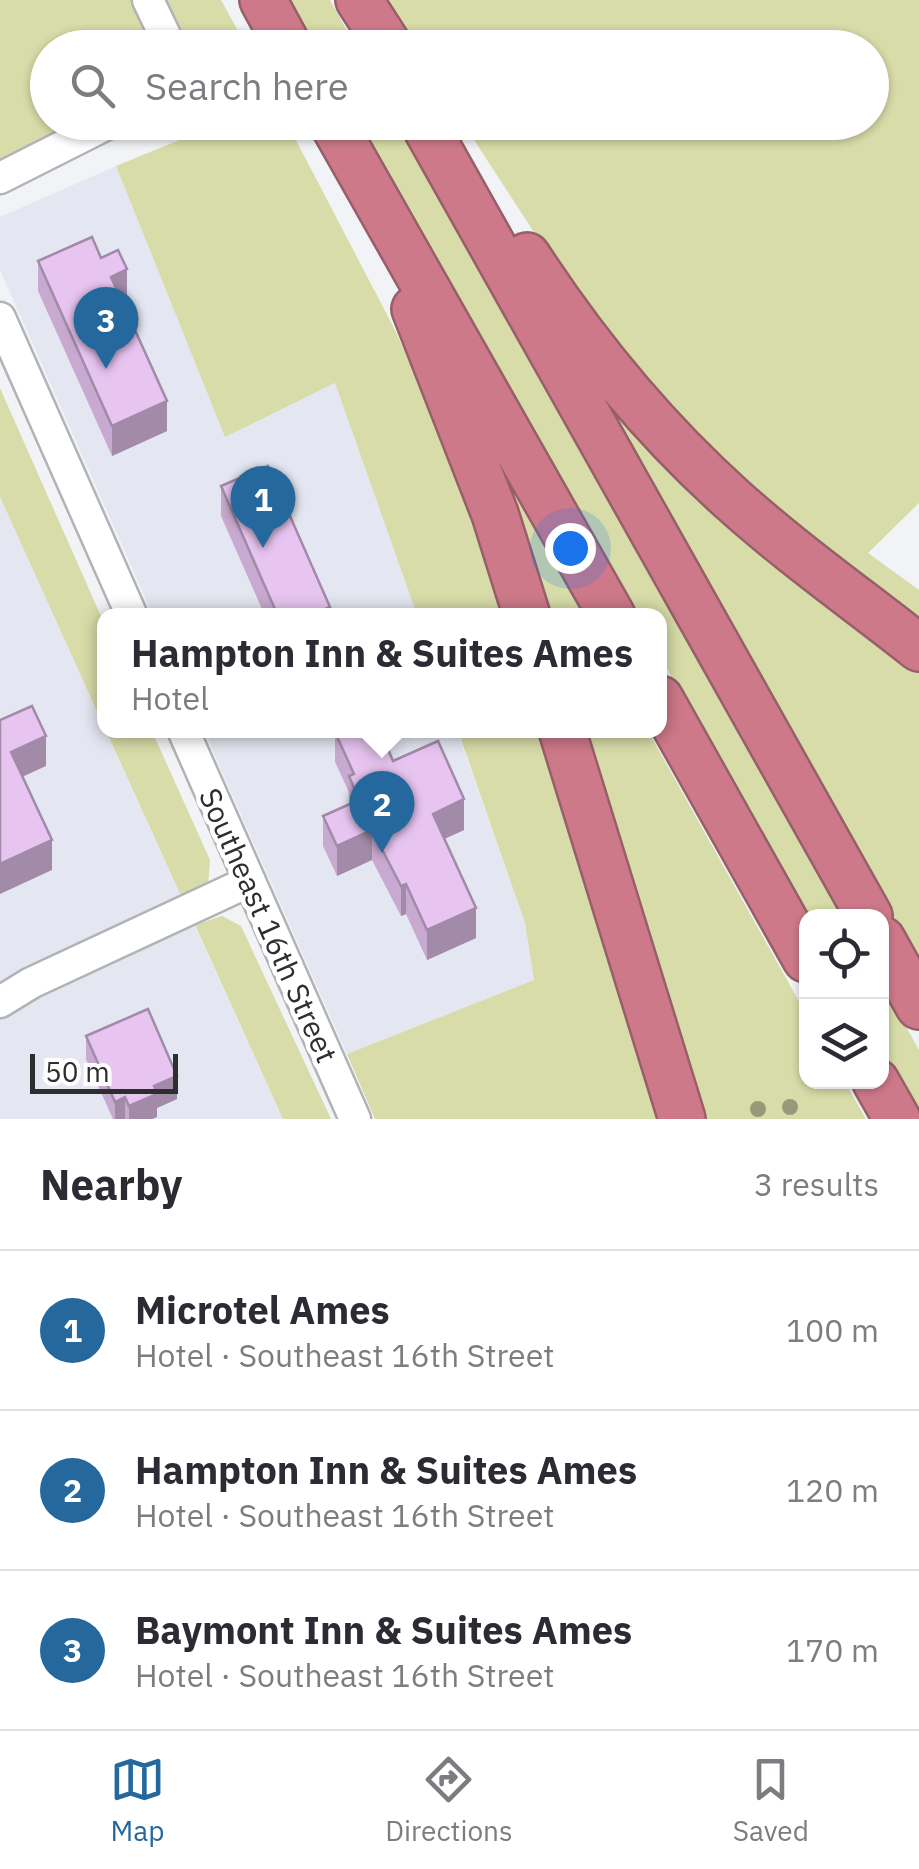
<!DOCTYPE html>
<html lang="en">
<head>
<meta charset="utf-8">
<style>
	body { margin:0; font-family:"IBM Plex Sans",sans-serif; background:#f2f2f3; color:#2b2b33 }
	.controls { position:absolute; right:30px; bottom:30px; display:grid; overflow:hidden; border-radius:20px; box-shadow:0 2px 8px #0004 }
	.controls button { width:90px; height:90px; display:grid; place-items:center; padding:0; border:0; border-bottom:2px solid #e1e1e2; background:#fff; color:#2b2b33; font:50px sans-serif }
	.scale { position:absolute; left:30px; bottom:25px; width:148px; box-sizing:border-box; padding-left:10px; border:5px solid #2d2e2e; border-top:0; font-size:28px; line-height:35px; white-space:nowrap; color:#2d2e2e; -webkit-text-stroke:8px #fff; paint-order:stroke }
	.you { position:absolute; left:570px; top:548px; width:35px; height:35px; margin:-25px; border:8px solid #fff; border-radius:50%; background:#1a73e8; box-shadow:0 0 0 15px #1a73e833 }
	.badge { display:grid; place-items:center; width:65px; height:65px; border-radius:50%; background:#25689d; color:#fff; font-size:32px; font-weight:700 }
	.pin { position:absolute; translate:-50% -82px; filter:drop-shadow(0 2px 5px #0008) }
	.pin::after { content:''; position:absolute; top:52px; width:35px; height:30px; background:inherit; clip-path:polygon(0 0,100% 0,50% 100%) }
	.popup { position:absolute; left:97px; top:608px; width:570px; height:130px; box-sizing:border-box; display:grid; place-content:center; border-radius:20px; background:#fff; filter:drop-shadow(0 2px 8px #0005); font-size:32px; white-space:nowrap; color:#7c7c81 }
	.popup b { font-size:38px; color:#2b2b33 }
	.popup::after { content:''; position:absolute; left:50%; top:100%; margin-left:-20px; border:20px solid transparent; border-top-color:#fff }
	.list { margin:0; padding:0; list-style:none }
	h2 { display:flex; justify-content:space-between; align-items:center; height:130px; margin:0; padding:0 40px; font-size:42px }
	h2 small { font-size:32px; font-weight:400; color:#7c7c81 }
	.list li { display:grid; grid-template-columns:65px 1fr auto; gap:30px; align-items:center; box-sizing:border-box; height:160px; padding:0 40px; border-top:2px solid #e1e1e2 }
	.list b { display:block; font-size:38px; white-space:nowrap }
	.list p { margin:0; font-size:32px; white-space:nowrap; color:#7c7c81 }
	.list em { font-size:32px; font-style:normal; color:#7c7c81 }
	.icon { flex:none; width:55px; height:55px; fill:none; stroke:currentColor; stroke-width:2; stroke-linecap:round; stroke-linejoin:round }
	.map { position:relative; flex:none; width:919px; height:1119px; overflow:hidden }
	.search { position:absolute; background:#fff; box-shadow:0 2px 8px #0004; left:30px; right:30px; top:30px; height:110px; display:flex; align-items:center; gap:25px; box-sizing:border-box; padding:0 35px; border-radius:55px; color:#7c7c81; font-size:38px }
	.sheet { height:610px; background:#fff }
	nav { display:flex; justify-content:space-around; align-items:center; box-sizing:border-box; height:140px; border-top:2px solid #e1e1e2; background:#fff; font-size:28px; color:#7c7c81 }
	nav a { display:grid; justify-items:center; gap:5px }
	nav .on { color:#25689d }
	.map>svg:first-child { display:block }
	.built { fill:#e4e7f1 }
	.green { fill:#d8dca8 }
	.lines { fill:none; stroke-linecap:round; stroke-linejoin:round }
	.minor-casing { stroke:#b2b3b5; stroke-width:35 }
	.highway-casing { stroke:#965f69; stroke-width:50 }
	.minor { stroke:#fff; stroke-width:30 }
	.highway { stroke:#ce7989; stroke-width:45 }
	.tree { fill:#979978 }
	.wall { fill:#c8a9cf }
	.shaded-wall { fill:#a28aa9 }
	.building { fill:#e8c5f1; stroke:#a28aa9; stroke-width:2.5 }
	.labels { text-anchor:middle; dominant-baseline:central; stroke-width:9; stroke-linejoin:round; paint-order:stroke }
	.street-label { font-size:30px; fill:#2d2e2e; stroke:#fff }
</style>
</head>
<body>
<div class="map">
<svg width="919" height="1119" viewBox="0 0 919 1119">
	<rect width="100%" height="100%" fill="#f2f3f6"/>
	<path class="built" d="M116,166l109,270 110,-53 82,232h-264l-153,-345v-53z
		M0,497l105,233 178,389h-283z
		M204,731h253l68,192 9,57 -187,74z"/>
	<path class="green" d="M0,0h137l25,47 -114,1v74l28,1 -76,40z
		M160,0h61l26,47h-59z
		M290,0h40l26,47h-39z
		M386,0h533v503l-51,50 51,37v40l-214,-175 -129,-158 -113,-174 409,-1v-74l-458,-1z
		M221,123h66l108,207 57,126 58,159h-93l-82,-232 -110,54 -109,-271z
		M359,123h39l446,793 -38,2 -146,-262v-40l-23,-1z
		M570,340l349,327v305z
		M0,388l104,235v104l-104,-230z
		M500,467l83,148h-38z
		M106,731h46l58,129 -2,26 -26,12z
		M458,731h86l118,388h-287l-28,-65 187,-74 -9,-57z
		M580,731h68l158,283v68h39l21,37h-169z
		M222,916l19,10 90,193h-48l-88,-194z
		M882,984l37,66v67l-37,-67z"/>
	<g class="lines">
		<g class="minor-casing">
			<path id="minor" d="M148,0l23,48
				M0,178l111,-56
				M0,318l132,298
				M183,730l172,389
				M0,1002l31,-19 219,-102"/>
		</g>
		<g class="highway-casing">
			<path id="highway" d="M263,0l26,48
				M359,0l31,48
				M332,122l280,494
				M423,122l446,794
				M527,256c58,89 127,173 206,244 59,53 124,99 186,148
				M415,309l80,205 32,102
				M660,699l146,260
				M562,730l120,389
				M882,940l37,66
				M876,1082l21,37"/>
		</g>
		<use href="#minor" class="minor"/>
		<use href="#highway" class="highway"/>
	</g>
	<g class="tree">
		<circle cx="790" cy="1107" r="8"/>
		<circle cx="758" cy="1109" r="8"/>
	</g>
	<path class="wall" d="M101,258l26,41 -5,2 45,130 -55,25 -74,-165v-30z
		M221,486l109,130h-65l-44,-100z
		M335,732l58,29 71,69 -20,9 32,99 -49,22 -21,-46 -5,2 -29,-56 -35,16 -14,-30v-30l26,-12v-12l-14,-30z
		M86,1036l91,63 -20,9v9l-5,2h-39l-27,-60z"/>
	<path class="shaded-wall" d="M127,269v30l-16,8v-30z
		M167,401v30l-55,25v-30z
		M330,607v9h-21z
		M46,736v30l-35,16v-30z
		M464,799v31l-31,14v-30z
		M372,830v30l-35,16v-30z
		M52,840v30l-52,24v-30z
		M406,884v30l-5,2v-30z
		M476,908v30l-49,22v-30z
		M177,1076v23l-20,9v9l-5,2h-23v-13l25,-20z
		M125,1097v22h-10v-17z"/>
	<path class="building" d="M92,237l9,21 17,-8 9,19 -16,8 56,124 -55,25 -74,-165z
		M268,466l62,141 -21,9h-31l-57,-130z
		M32,706l14,30 -35,16 41,88 -52,24v-144z
		M338,730h42l13,31 45,-20 26,58 -31,15 43,94 -49,22 -21,-46 -5,2 -29,-56 -35,16 -14,-30 36,-16 -10,-24 5,-2 -19,-42z
		M148,1009l29,67 -23,10 3,8 -28,12 -4,-9 -10,5 -29,-66z"/>
	<g class="labels">
		<g class="street-label">
			<text transform="translate(269 925) rotate(66)">Southeast 16th Street</text>
		</g>
	</g>
</svg>
<div class="controls">
<button><svg class="icon" aria-label="locate" viewBox="0 0 24 24"><circle cx="12" cy="12" r="6"/><path d="M12 2v4M12 18v4M2 12h4M18 12h4"/></svg></button>
<button><svg class="icon" aria-label="layers" viewBox="0 0 24 24"><path d="M12 4l9 5-9 5-9-5zM3 14l9 5 9-5"/></svg></button>
</div>
<div class="scale">50 m</div>
<div class="you"></div>
<div class="pin badge" style="left:263px;top:548px">1</div>
<div class="pin badge" style="left:382px;top:853px">2</div>
<div class="popup"><b>Hampton Inn &amp; Suites Ames</b>Hotel</div>
<div class="pin badge" style="left:106px;top:369px">3</div>
<div class="search"><svg class="icon" aria-label="search" viewBox="0 0 24 24"><circle cx="10" cy="10" r="6"/><path d="M15 15l6 6"/></svg>Search here</div>
</div>
<section class="sheet">
<h2>Nearby<small>3 results</small></h2>
<ul class="list">
<li><span class="badge">1</span><div><b>Microtel Ames</b><p>Hotel · Southeast 16th Street</p></div><em>100 m</em></li>
<li><span class="badge">2</span><div><b>Hampton Inn &amp; Suites Ames</b><p>Hotel · Southeast 16th Street</p></div><em>120 m</em></li>
<li><span class="badge">3</span><div><b>Baymont Inn &amp; Suites Ames</b><p>Hotel · Southeast 16th Street</p></div><em>170 m</em></li>
</ul>
</section>
<nav>
<a class="on"><svg class="icon" aria-label="map" viewBox="0 0 24 24"><path d="M3 6l6-2 6 2 6-2v14l-6 2-6-2-6 2zM9 4v14M15 6v14"/></svg>Map</a>
<a><svg class="icon" aria-label="directions" viewBox="0 0 24 24"><path d="M12 3l9 9-9 9-9-9zM9 14v-3h6M13 9l2 2-2 2"/></svg>Directions</a>
<a><svg class="icon" aria-label="saved" viewBox="0 0 24 24"><path d="M7 4h10v16l-5-4-5 4z"/></svg>Saved</a>
</nav>
</body>
</html>
